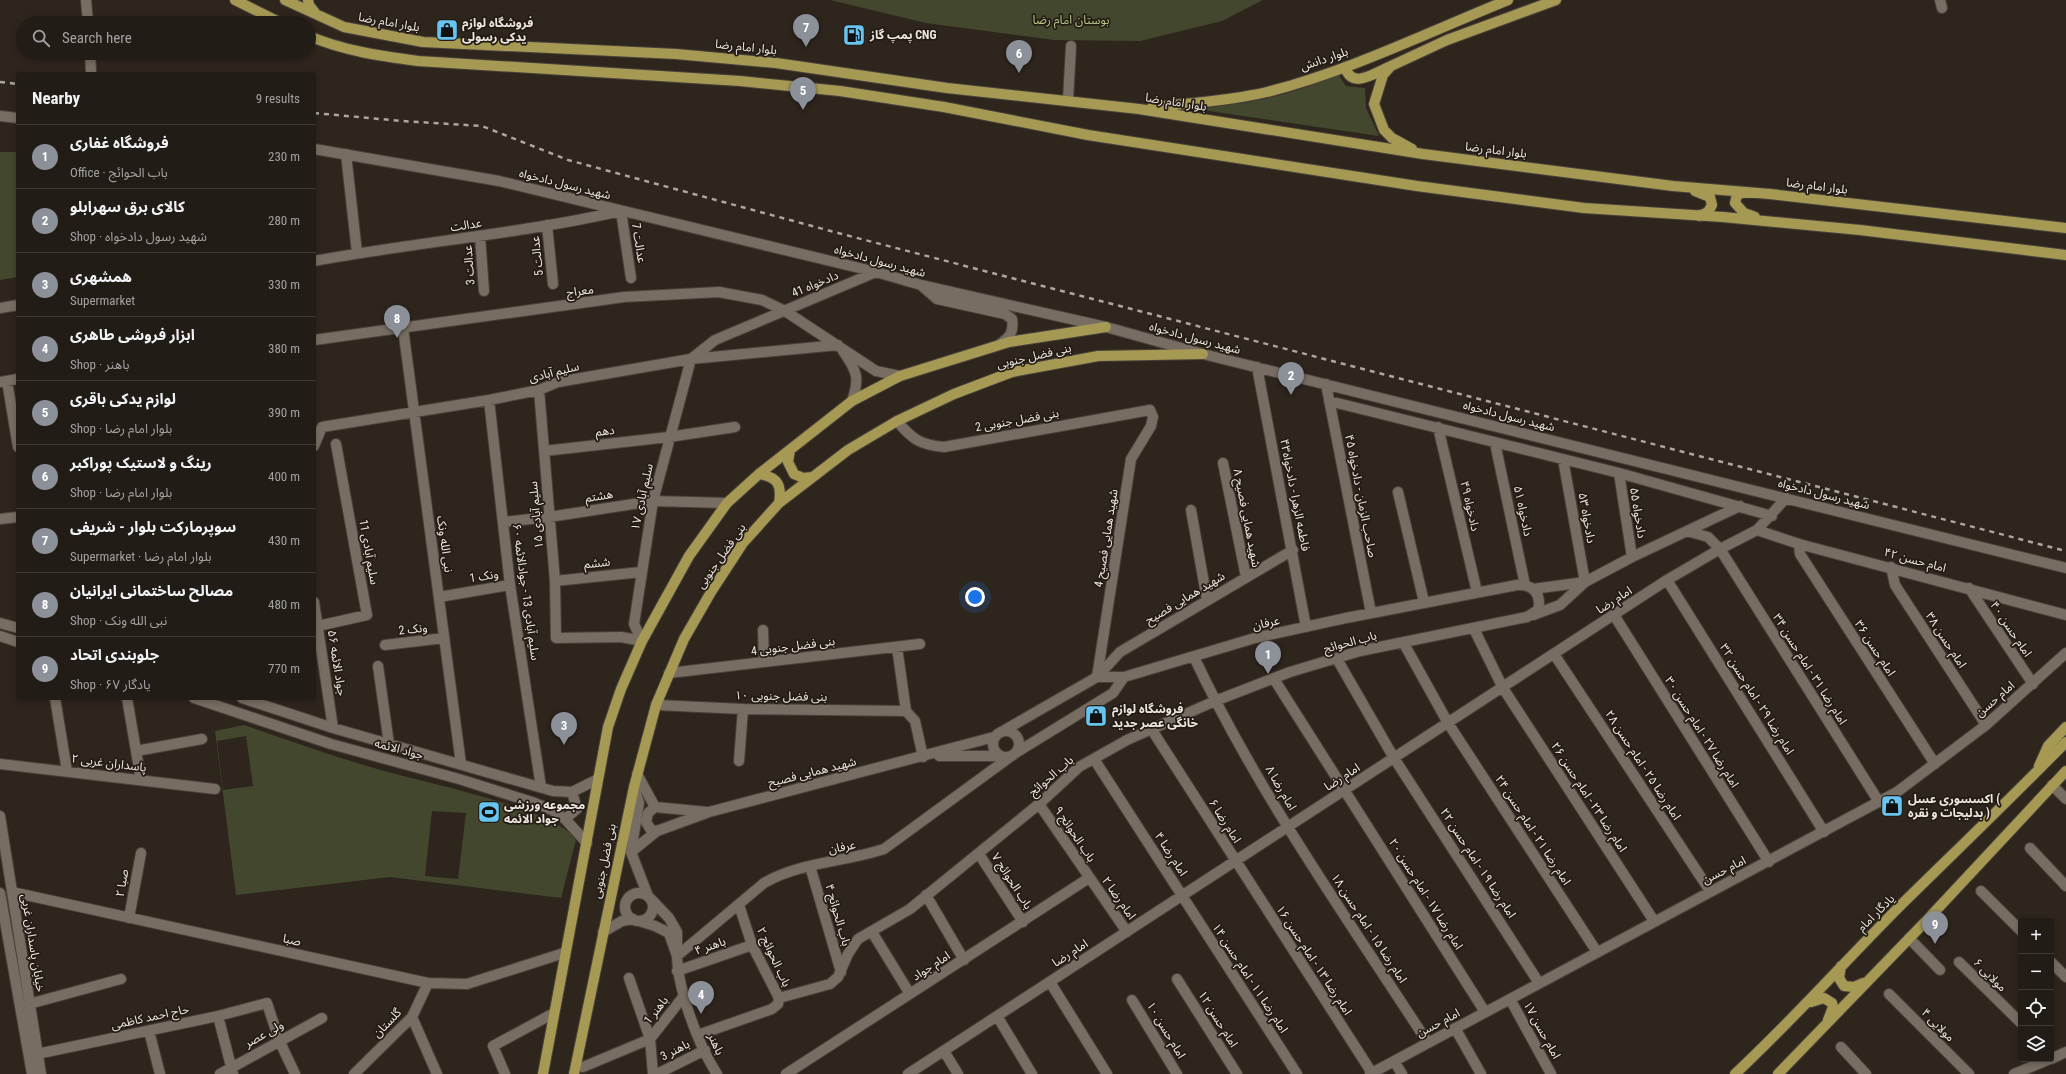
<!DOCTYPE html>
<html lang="en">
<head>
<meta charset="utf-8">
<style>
	body { margin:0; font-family:"Roboto Condensed","Noto Sans Arabic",sans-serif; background:#2a251f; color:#f1f3f6 }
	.controls { position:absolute; right:12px; bottom:12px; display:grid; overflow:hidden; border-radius:4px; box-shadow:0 2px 6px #0003 }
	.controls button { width:36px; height:36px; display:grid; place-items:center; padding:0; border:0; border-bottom:1px solid #3f3a35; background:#221c16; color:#f1f3f6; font:20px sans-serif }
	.you { position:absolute; left:975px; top:597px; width:14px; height:14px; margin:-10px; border:3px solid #fff; border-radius:50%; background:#1a73e8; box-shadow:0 0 0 6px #1a73e833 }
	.badge { display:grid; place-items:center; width:26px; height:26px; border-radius:50%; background:#8c9099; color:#fff; font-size:13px; font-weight:700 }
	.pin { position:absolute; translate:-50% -33px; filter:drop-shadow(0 1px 2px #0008) }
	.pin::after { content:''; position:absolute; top:21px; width:14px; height:12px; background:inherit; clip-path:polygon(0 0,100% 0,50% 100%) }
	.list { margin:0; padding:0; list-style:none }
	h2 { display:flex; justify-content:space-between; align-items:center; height:52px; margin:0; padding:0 16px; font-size:17px }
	h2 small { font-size:13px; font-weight:400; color:#a2a1a1 }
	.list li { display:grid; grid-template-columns:26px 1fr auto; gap:12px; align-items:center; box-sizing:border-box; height:64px; padding:0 16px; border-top:1px solid #3f3a35 }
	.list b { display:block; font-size:15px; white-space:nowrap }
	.list p { margin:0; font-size:13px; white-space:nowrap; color:#a2a1a1 }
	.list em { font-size:13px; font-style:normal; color:#a2a1a1 }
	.icon { flex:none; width:22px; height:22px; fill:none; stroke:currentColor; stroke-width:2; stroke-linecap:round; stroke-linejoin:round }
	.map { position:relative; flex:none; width:2066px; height:1074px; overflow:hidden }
	.search { position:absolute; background:#221c16; box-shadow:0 2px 6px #0003; left:16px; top:16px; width:300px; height:44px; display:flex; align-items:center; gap:10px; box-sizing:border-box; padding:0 14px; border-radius:22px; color:#a2a1a1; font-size:15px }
	.panel { position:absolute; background:#221c16; box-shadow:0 2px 6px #0003; left:16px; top:72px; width:300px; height:628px; border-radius:4px }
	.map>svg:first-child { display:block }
	.green { fill:#42472d; fill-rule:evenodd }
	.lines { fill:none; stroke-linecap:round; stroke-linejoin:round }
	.minor-casing { stroke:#4a423b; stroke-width:12 }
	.major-casing { stroke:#4a423b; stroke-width:12 }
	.minor { stroke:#776d63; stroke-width:10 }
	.major { stroke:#a69953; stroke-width:10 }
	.rail { stroke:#aea7a1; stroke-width:2.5; stroke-dasharray:5 5; stroke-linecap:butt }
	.labels { text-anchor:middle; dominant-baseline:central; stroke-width:3.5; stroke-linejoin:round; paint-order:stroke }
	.park-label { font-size:12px; fill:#b8c685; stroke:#241c14 }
	.street-label { font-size:12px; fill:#ede7e1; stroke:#241c14 }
	.poi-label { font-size:12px; font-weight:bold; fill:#ede7e1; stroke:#241c14; text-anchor:start }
</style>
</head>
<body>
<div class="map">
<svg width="2066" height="1074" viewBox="0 0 2066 1074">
	<rect width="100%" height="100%" fill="#2e251d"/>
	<path class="green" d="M830,0h431v1l-39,20 -82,20 -86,-1 -128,-17z
		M1338,74l8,12 19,2 1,20 13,28 -184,-27c53,-6 94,-12 143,-35z
		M0,152h18v125l-18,3z
		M244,725c41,14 82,29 123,41 40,13 191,42 209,74l-15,58 -171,-21 -154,18 -21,-164zM246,736l7,50 -30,4 -6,-49zM432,811l34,2 -8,66 -33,-3z"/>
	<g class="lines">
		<g class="minor-casing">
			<path id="minor" d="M86,0l2,23
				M1940,0l2,8
				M90,53l1,18
				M1068,101l3,-55
				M0,116l18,2
				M314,149l185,32 377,91 45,13 185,42 97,27 863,214
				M346,154l11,99
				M547,225l6,59
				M480,236l4,55
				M314,261c102,-19 206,-27 307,-50l10,67
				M923,287l14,12 68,15 7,5c2,13 -2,18 -12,25
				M0,308l18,-3
				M403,328l58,436
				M314,340l310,-43 95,-5 43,8 23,11 91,60 24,5
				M843,351c14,20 17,27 9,50
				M1257,367l49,260
				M7,381l11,66
				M0,382l18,-3
				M1326,384l45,229
				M539,390l16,191 1,57 65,-1 21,4
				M489,400l21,185 31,202
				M1329,401l290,72 153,43
				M897,421c15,18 23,24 47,26l206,-37 3,7 -2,9 -20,33 -34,218
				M1438,427l39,165
				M1495,443l30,142
				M314,446l8,-19 167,-27 50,-10 19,-8 133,-23 147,-14
				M544,451l125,-14 66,-10
				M1223,463l23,114
				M1619,473l13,84
				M1398,492l26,110
				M1191,510l16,90
				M0,519l18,-2
				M503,522l46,-5 104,-16 74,2
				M1757,530l42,14 267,71
				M1687,531l53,-25
				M1799,544l1,10 135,210
				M1891,567l4,18 91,140
				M1667,580l157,252
				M555,581l86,-9
				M1969,588l64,96
				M1533,589l52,-7 -22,-123
				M439,597l71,-12
				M314,602l19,126
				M1533,615l27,-10 25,-23 47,-25 55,-26 21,6 12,12 159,253
				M1614,615l155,247
				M0,623l18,5
				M318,626l49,-11 -31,-171
				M1474,629l29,59 151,233
				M763,630l1,32
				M0,636l18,6
				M642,641l-8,-17 19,-123 38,-142 24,-19 161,-68
				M1403,642l45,81 149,229
				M385,645l59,-7
				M897,647l9,64 9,10 8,36
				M1554,654l156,237
				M1194,657c63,134 153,261 234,386
				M1337,659l57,99 145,225
				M378,666l11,78
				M669,673l251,-29
				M1099,675l21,-23 173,-102
				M1274,679l211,333
				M55,698l12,73
				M127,698l14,82
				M194,698l137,46 128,35 76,24 17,7 13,9 22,24
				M242,698l91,30 220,63 19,1 26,-13
				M656,705l87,4 163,2
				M1152,730l220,343
				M993 744a13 13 0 1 1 26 0a13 13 0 1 1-26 0Z
				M1003,731l94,-54h27
				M136,751l66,-12
				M939,756h62
				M1094,759l203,315
				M739,761l4,-52
				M0,764l215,25
				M637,774l18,33 52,5
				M2052,785l14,14
				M634,787l5,16 -8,49 17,44
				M1039,804l88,128
				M655,807l-7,6 -2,9 5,8 6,1
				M0,816l41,258
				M565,819l12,-10 -5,-17
				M2030,848l36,38
				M631,852l26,-21 52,-19 285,-75
				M979,854l44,68
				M810,866l31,106
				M1981,891l40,40
				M12,892l416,91 39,1 97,-31
				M625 907a14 14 0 1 1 28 0a14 14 0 1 1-28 0Z
				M0,893l32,181
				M926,895l38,65
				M739,905l13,40 27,53
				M129,918l12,-65
				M639,921l16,5 14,7 8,23v-24l-8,-14 -19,-20
				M603,932l19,-11 11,-2
				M872,932l38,62
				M1909,938l31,32
				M1959,962l62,61
				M2051,962l15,15
				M677,971l75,-26
				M629,978l21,61 3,35
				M1177,979l60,95
				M1050,982l57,92
				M1889,994l80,80
				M1510,999l41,75
				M1132,1000l45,74
				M29,1004l92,-25
				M218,1016l15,58
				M997,1016l35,58
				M412,1017l25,57
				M1455,1028l26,46
				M149,1031l11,43
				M698,1035l74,-26 6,-5 1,-6 51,-14 8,-7 10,-23 10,-15 52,-30 129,-105 40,-37 48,-27 88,-39 75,-29 70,-21 167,-34 11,-7c4,-16 -5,-26 -21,-25l-171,33 -91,20 -131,39 -11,16 -99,61
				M650,1039l33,-42
				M1841,1047l25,27
				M944,1051l14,23
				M37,1054l181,-38 49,-13 12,37 16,34
				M2051,1059l15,-7
				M1394,1061l8,13
				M583,1067l67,-28
				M220,1074l102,-56
				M354,1074l58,-57 16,-34
				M505,1074l-12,-28 61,-33
				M657,1074l48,-24
				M717,1074c-19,-29 -39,-84 -40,-118l87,-73c36,-21 81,-21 120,-34l126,-92
				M786,1074l303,-196
				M908,1074l759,-494 53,-31 37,-19 29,-32
				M1370,1074l527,-282 89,-67 80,-72
				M2014,1074l36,-15"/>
		</g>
		<g class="major-casing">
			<path id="major" d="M235,0l46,23
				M285,0l59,27 79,15 253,12 100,9 171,25 192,21 284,45 250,32 97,8 296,34
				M308,0l1,5 7,9
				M309,36c35,15 72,20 109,25l322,20 100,10 104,16 144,28 329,51 167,22 139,9 137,13 206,25
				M1345,67c7,23 29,6 44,0
				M1152,107c38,-4 77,-6 115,-15 80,-20 164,-61 241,-92
				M1412,149l-20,-11 -8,-8 -10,-26 9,-29 8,-9 56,-26 109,-40
				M1695,191l15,6 2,8 -4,7 -9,4
				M1745,192l-8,3 -2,8 9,10 11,4
				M790,450l-2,12 6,12 9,4 9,-1
				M759,474c19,3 23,11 20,29
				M2039,766l9,-20 18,-19
				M1841,966l-2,12 5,8 10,1 9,-4
				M1811,1002l13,-4 8,5 1,4 -5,13
				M543,1074l65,-347 13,-38 21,-48 47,-85 38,-53 32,-29 93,-73 48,-25 109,-34 97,-15
				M574,1074l60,-287 22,-82 28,-66 27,-47 32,-49 36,-40 69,-53 49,-29 57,-27 58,-22 86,-16 105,-2
				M1735,1074c58,-54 111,-114 167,-170 55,-54 110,-107 164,-162
				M1778,1074l149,-154 139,-149"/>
		</g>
		<use href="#minor" class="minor"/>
		<use href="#major" class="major"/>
		<path class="rail" d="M0,82l18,2
			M314,113l88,8 80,5 86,34 270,73 1228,318"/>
	</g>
	<defs>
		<g id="shop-square" transform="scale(1.15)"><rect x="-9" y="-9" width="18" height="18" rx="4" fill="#67c4f0" stroke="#241c14"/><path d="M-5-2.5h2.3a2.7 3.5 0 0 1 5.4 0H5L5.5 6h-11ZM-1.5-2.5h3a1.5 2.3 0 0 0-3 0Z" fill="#111"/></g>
		<g id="fuel-square" transform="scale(1.15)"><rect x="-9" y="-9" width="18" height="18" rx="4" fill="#67c4f0" stroke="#241c14"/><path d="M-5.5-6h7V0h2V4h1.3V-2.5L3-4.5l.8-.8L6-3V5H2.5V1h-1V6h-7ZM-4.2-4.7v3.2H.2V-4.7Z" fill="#111"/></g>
		<g id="stadium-square" transform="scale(1.15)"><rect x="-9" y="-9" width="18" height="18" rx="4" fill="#67c4f0" stroke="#241c14"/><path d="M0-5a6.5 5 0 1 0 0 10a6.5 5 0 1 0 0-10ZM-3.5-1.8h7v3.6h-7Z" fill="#111"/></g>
	</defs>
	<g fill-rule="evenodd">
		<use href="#shop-square" x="447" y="30"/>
		<use href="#fuel-square" x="854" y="35"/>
		<use href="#shop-square" x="1096" y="716"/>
		<use href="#shop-square" x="1892" y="806"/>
		<use href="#stadium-square" x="489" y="812"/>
	</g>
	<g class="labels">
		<g class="park-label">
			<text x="1071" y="20">بوستان امام رضا</text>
		</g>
		<g class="street-label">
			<text transform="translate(389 22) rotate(10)">بلوار امام رضا</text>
			<text transform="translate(746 47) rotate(6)">بلوار امام رضا</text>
			<text transform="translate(1324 59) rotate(-19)">بلوار دانش</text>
			<text transform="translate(1176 102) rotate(9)">بلوار امام رضا</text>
			<text transform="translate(1496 150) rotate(7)">بلوار امام رضا</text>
			<text transform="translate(565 184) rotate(14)">شهید رسول دادخواه</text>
			<text transform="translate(1817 186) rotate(7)">بلوار امام رضا</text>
			<text transform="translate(466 225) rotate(-8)">عدالت</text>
			<text transform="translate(639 243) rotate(81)">عدالت 7</text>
			<text transform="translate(537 256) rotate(-96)">عدالت 5</text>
			<text transform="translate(880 261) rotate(15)">شهید رسول دادخواه</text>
			<text transform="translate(469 265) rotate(-94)">عدالت 3</text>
			<text transform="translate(815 284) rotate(-23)">دادخواه 41</text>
			<text transform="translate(580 291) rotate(-8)">معراج</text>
			<text transform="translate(1195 338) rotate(15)">شهید رسول دادخواه</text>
			<text transform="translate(1034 356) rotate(-13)">بنی فضل جنوبی</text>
			<text transform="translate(554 372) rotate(-14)">سلیم آبادی</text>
			<text transform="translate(1509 416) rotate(14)">شهید رسول دادخواه</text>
			<text transform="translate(1017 420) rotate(-10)">بنی فضل جنوبی 2</text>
			<text transform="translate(605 431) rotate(-6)">دهم</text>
			<text transform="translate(1824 494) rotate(14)">شهید رسول دادخواه</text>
			<text transform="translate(1295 495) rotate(79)">فاطمه الزهرا - دادخواه۴۳</text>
			<text transform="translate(599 496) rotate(-9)">هشتم</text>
			<text transform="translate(1361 496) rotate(79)">صاحب الزمان - دادخواه ۴۵</text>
			<text transform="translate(642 497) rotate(-78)">سلیم آبادی ۱۷</text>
			<text transform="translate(1470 506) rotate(77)">دادخواه ۴۹</text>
			<text transform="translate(1523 511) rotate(78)">دادخواه ۵۱</text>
			<text transform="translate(1638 513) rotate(81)">دادخواه ۵۵</text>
			<text transform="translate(536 515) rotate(-95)">سلیم آبادی ۱۵</text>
			<text transform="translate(1247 518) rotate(79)">شهید همایی فصیح ۸</text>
			<text transform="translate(1587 518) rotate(80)">دادخواه ۵۳</text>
			<text transform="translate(1106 538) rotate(-81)">شهید همایی فصیح 4</text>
			<text transform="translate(445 544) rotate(82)">نبی الله ونک</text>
			<text transform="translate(369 552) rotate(80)">سلیم آبادی 11</text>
			<text transform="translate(721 556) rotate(-55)">بنی فضل جنوبی</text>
			<text transform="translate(1915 560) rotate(15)">امام حسن ۴۲</text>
			<text transform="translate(597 563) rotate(-6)">ششم</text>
			<text transform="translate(484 576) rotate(-9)">ونک 1</text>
			<text transform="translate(526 592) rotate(82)">سلیم آبادی 13 - جوادالائمه ۶۰</text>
			<text transform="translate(1185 598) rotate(-31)">شهید همایی فصیح</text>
			<text transform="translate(1614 600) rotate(-33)">امام رضا</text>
			<text transform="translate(1266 623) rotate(-13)">عرفان</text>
			<text transform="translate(413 629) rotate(-6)">ونک 2</text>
			<text transform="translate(2011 629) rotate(56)">امام حسن ۴۰</text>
			<text transform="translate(1946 640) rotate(57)">امام حسن ۳۸</text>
			<text transform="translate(1350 642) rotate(-15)">باب الحوائج</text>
			<text transform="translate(793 646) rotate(-7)">بنی فضل جنوبی 4</text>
			<text transform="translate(1875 648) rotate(57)">امام حسن ۳۶</text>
			<text transform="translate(337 663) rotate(81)">جواد الائمه ۵۶</text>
			<text transform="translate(1810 669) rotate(58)">امام رضا ۳۱ - امام حسن ۳۴</text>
			<text transform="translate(781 696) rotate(1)">بنی فضل جنوبی ۱۰</text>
			<text transform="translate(1757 699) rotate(58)">امام رضا ۲۹ - امام حسن ۳۲</text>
			<text transform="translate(1995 699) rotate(-41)">امام حسن</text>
			<text transform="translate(1702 732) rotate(58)">امام رضا ۲۷ - امام حسن ۳۰</text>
			<text transform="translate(399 749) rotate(15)">جواد الائمه</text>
			<text transform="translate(109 763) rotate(7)">پاسداران غربی ۲</text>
			<text transform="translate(1643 765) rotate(57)">امام رضا ۲۵ - امام حسن ۲۸</text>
			<text transform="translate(812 772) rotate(-14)">شهید همایی فصیح</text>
			<text transform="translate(1051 776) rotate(-41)">باب الحوائج</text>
			<text transform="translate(1342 777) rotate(-33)">امام رضا</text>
			<text transform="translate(1281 788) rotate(60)">امام رضا ۸</text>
			<text transform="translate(1589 797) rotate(57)">امام رضا ۲۳ - امام حسن ۲۶</text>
			<text transform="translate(1225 821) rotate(58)">امام رضا ۶</text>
			<text transform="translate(1533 830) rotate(57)">امام رضا ۲۱ - امام حسن ۲۴</text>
			<text transform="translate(1075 834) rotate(56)">باب الحوائج ۹</text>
			<text transform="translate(842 847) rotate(-11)">عرفان</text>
			<text transform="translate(1171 854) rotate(57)">امام رضا ۴</text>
			<text transform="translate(604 861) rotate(-78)">بنی فضل جنوبی</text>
			<text transform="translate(1478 863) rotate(57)">امام رضا ۱۹ - امام حسن ۲۲</text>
			<text transform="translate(1724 870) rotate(-27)">امام حسن</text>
			<text transform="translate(1012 881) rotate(57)">باب الحوائج ۷</text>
			<text transform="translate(122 883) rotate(-80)">صبا ۲</text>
			<text transform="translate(1426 894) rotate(58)">امام رضا ۱۷ - امام حسن ۲۰</text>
			<text transform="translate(1119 898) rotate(55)">امام رضا ۲</text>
			<text transform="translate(1876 913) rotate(-45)">یادگار امام</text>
			<text transform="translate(838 915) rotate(74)">باب الحوائج ۴</text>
			<text transform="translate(1369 928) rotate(57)">امام رضا ۱۵ - امام حسن ۱۸</text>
			<text transform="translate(292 940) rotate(12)">صبا</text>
			<text transform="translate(33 943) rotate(81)">خیابان پاسداران غربی</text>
			<text transform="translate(710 946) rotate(-19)">باهنر ۴</text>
			<text transform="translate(1070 953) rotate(-33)">امام رضا</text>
			<text transform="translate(774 957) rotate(65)">باب الحوائج ۲</text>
			<text transform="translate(1314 960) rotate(57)">امام رضا ۱۳ - امام حسن ۱۶</text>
			<text transform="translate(931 966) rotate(-33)">امام جواد</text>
			<text transform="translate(1990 975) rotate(45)">مولایی ۶</text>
			<text transform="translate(1250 978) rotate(57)">امام رضا ۱۱ - امام حسن ۱۴</text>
			<text transform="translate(656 1010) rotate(-52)">باهنر 1</text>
			<text transform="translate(150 1017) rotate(-12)">حاج احمد کاظمی</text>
			<text transform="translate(1218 1019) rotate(58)">امام حسن ۱۲</text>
			<text transform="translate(387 1023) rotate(-46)">گلستان</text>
			<text transform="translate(1438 1023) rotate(-28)">امام حسن</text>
			<text transform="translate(1938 1025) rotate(45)">مولایی ۴</text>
			<text transform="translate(1166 1030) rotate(59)">امام حسن ۱۰</text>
			<text transform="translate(1542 1030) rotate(61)">امام حسن ۱۷</text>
			<text transform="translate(264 1034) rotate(-29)">ولی عصر</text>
			<text transform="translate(716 1044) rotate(65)">باهنر</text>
			<text transform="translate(675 1050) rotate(-27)">باهنر 3</text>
		</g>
		<g class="poi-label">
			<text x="462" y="23">فروشگاه لوازم<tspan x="462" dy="14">یدکی رسولی</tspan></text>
			<text x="870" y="35">پمپ گاز CNG</text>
			<text x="1112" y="709">فروشگاه لوازم<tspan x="1112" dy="14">خانگی عصر جدید</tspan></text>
			<text x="1908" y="799">اکسسوری عسل (<tspan x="1908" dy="14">بدلیجات و نقره )</tspan></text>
			<text x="504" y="805">مجموعه ورزشی<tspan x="504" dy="14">جواد الائمه</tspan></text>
		</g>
	</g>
</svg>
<div class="controls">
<button>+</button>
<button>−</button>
<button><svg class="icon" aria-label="locate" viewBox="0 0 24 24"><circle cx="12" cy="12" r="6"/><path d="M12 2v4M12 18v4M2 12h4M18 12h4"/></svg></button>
<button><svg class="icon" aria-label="layers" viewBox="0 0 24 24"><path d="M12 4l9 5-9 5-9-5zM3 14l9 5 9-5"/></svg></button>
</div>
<div class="you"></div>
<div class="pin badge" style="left:1268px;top:674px">1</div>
<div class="pin badge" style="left:1291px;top:395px">2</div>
<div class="pin badge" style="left:564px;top:745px">3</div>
<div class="pin badge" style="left:701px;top:1014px">4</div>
<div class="pin badge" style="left:803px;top:110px">5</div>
<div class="pin badge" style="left:1019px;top:73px">6</div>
<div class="pin badge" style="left:806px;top:47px">7</div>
<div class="pin badge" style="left:397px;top:338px">8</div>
<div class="pin badge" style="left:1935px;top:944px">9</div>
<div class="search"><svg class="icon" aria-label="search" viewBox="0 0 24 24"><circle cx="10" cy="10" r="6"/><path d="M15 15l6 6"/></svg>Search here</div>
<section class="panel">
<h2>Nearby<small>9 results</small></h2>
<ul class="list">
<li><span class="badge">1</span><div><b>فروشگاه غفاری</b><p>Office · باب الحوائج</p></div><em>230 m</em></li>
<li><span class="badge">2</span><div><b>کالای برق سهرابلو</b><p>Shop · شهید رسول دادخواه</p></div><em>280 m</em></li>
<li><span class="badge">3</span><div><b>همشهری</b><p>Supermarket</p></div><em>330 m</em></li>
<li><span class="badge">4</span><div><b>ابزار فروشی طاهری</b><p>Shop · باهنر</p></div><em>380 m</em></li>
<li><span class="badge">5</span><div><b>لوازم یدکی باقری</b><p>Shop · بلوار امام رضا</p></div><em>390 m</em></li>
<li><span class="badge">6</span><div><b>رینگ و لاستیک پوراکبر</b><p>Shop · بلوار امام رضا</p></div><em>400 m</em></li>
<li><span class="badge">7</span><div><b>سوپرمارکت بلوار - شریفی</b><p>Supermarket · بلوار امام رضا</p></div><em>430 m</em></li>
<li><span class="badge">8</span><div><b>مصالح ساختمانی ایرانیان</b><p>Shop · نبی الله ونک</p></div><em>480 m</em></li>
<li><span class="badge">9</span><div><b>جلوبندی اتحاد</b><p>Shop · یادگار ۶۷</p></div><em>770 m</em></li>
</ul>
</section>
</div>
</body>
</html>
